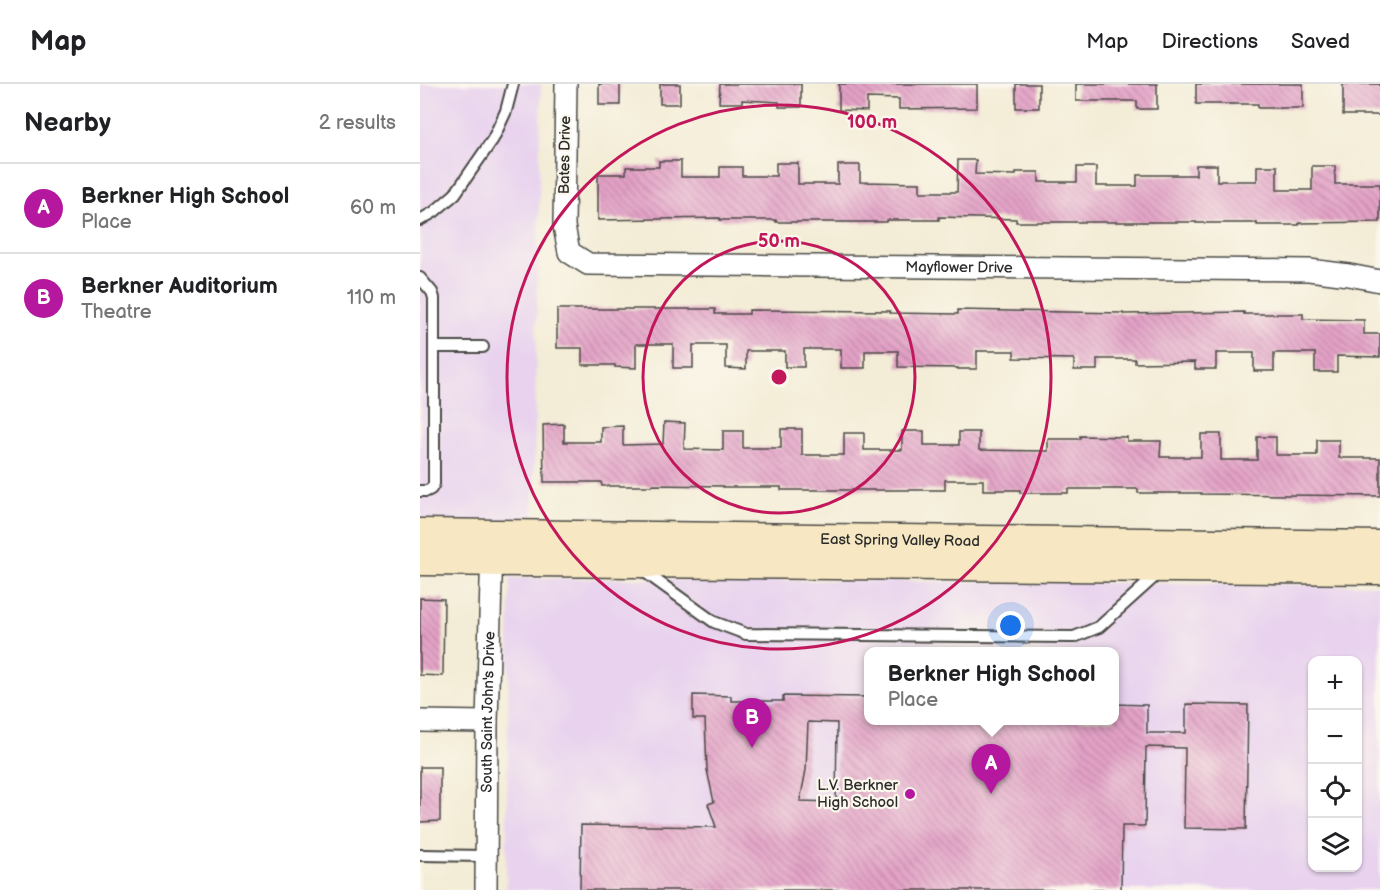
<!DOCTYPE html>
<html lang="en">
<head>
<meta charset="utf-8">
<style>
	body { margin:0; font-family:"Balsamiq Sans",sans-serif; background:#f2f2f2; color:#202124 }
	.controls { position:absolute; right:18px; bottom:18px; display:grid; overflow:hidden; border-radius:12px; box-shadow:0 2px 4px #0004 }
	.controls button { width:54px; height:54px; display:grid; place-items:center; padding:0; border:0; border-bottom:2px solid #e0e0e0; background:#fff; color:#202124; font:30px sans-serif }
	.you { position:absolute; left:591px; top:542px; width:21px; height:21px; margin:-15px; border:4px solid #fff; border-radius:50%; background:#1a73e8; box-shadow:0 0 0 9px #1a73e833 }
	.badge { display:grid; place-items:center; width:39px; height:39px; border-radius:50%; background:#b5179e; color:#fff; font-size:20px; font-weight:700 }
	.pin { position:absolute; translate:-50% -50px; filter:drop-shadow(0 2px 3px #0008) }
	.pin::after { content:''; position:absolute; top:32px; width:21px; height:18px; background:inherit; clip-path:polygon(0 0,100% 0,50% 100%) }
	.popup { position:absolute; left:444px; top:563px; width:255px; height:78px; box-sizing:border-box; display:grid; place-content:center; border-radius:12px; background:#fff; filter:drop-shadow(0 2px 4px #0005); font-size:20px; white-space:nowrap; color:#757577 }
	.popup b { font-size:22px; color:#202124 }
	.popup::after { content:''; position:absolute; left:50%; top:100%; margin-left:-12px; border:12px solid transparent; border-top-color:#fff }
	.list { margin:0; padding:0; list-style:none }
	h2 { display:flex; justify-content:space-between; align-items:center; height:78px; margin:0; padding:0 24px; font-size:26px }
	h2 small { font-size:20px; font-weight:400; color:#757577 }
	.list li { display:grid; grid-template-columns:39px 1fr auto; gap:18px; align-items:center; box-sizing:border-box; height:90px; padding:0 24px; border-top:2px solid #e0e0e0 }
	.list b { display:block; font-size:22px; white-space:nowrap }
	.list p { margin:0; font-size:20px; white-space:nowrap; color:#757577 }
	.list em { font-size:20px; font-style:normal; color:#757577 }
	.icon { flex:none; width:33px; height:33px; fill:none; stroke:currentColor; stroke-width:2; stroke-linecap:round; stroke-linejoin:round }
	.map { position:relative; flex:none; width:960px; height:806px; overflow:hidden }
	header { display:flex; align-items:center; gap:36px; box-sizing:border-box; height:84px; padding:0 30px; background:#fff; border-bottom:2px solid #e0e0e0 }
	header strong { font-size:28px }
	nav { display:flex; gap:33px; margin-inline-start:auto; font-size:21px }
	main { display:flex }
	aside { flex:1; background:#fff }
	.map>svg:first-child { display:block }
	.built { fill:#e8d2ee; fill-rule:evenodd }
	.building { fill:url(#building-back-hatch); fill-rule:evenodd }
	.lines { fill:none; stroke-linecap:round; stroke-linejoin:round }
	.lane-casing { stroke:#494845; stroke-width:14 }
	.street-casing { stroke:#494845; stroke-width:24 }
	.secondary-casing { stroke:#494845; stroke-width:33 }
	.lane { stroke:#fff; stroke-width:10 }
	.street { stroke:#fff; stroke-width:21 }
	.secondary { stroke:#f7e8c3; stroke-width:30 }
	.ring { fill:none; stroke:#c2185b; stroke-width:3 }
	.poi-dot { fill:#b5179e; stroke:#fbf7ec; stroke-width:2 }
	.labels { text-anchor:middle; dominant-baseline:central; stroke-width:4.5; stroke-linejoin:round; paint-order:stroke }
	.street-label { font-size:15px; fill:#2b2b2b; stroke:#fbf7ec }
	.poi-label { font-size:15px; fill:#2b2b2b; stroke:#fbf7ec; text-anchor:end }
	.centre { fill:#c2185b; stroke:#fbf7ec; stroke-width:3 }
	.ring-label { font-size:18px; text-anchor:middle; font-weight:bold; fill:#c2185b; stroke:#fbf7ec; stroke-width:4.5; stroke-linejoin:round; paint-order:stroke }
</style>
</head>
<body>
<header>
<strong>Map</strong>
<nav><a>Map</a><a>Directions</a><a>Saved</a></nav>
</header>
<main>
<aside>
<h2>Nearby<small>2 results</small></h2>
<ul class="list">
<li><span class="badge">A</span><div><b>Berkner High School</b><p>Place</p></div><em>60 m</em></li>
<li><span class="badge">B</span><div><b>Berkner Auditorium</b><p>Theatre</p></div><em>110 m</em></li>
</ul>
</aside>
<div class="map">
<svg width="960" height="806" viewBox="0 0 960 806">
	<defs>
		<pattern id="building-back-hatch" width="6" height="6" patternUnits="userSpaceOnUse" patternTransform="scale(1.5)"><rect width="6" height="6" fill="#e4a2c7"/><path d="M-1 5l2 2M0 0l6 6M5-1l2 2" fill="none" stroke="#b984a2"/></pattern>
	</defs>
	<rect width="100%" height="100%" fill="#fbf7ec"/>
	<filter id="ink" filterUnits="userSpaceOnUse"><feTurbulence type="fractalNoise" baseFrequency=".0167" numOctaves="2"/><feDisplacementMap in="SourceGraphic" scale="12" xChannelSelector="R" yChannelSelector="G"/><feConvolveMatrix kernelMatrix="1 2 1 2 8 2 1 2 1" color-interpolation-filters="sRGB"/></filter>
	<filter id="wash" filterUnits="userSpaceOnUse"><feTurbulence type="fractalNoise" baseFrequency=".008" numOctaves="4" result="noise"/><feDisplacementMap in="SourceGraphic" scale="24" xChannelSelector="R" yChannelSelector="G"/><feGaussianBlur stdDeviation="1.35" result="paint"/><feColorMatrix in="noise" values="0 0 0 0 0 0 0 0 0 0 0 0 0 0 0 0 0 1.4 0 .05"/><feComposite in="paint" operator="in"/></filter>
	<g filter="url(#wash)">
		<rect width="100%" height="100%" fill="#f3ecd6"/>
		<path class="built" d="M0,0h121l-8,442 -113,-2z
			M90,494l870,7v305h-874zM448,568h246v68h-246zM892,576h46v208h-46z"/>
		<g id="blocks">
			<path class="building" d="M179,0h21v21h-21z
				M240,0h20v20h-20z
				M300,0h81v23h-22v-5l-37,-2v3h-23z
				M419,0h138v24l-78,1v-10l-32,-1v13l-28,-1z
				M596,0h23v24h-23z
				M656,0h81v25h-20v-8h-61z
				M776,0h107v24h-45v-4h-62z
				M923,0h37v31h-37z
				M538,76h18l-1,14 41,1v-3h23v10h38v-15h19v19h41v-11h59v-10h21v16h40v-15h20v24h35v-24h23v18h45v38l-81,1v2h-42v-2h-61v-1h-180v-3l-77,-2v3h-52v2h-111v-2h-56v-2l-122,2v-46h28v-7h33v-6h22v16h39v-10h22v9h34v-13h22v21h40v-19h22v17l60,1v9h37z
				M137,225h158v5h34v-4l141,1v2l68,1v-4l165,3v1l121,-2v2h59v5l61,1v14h16v23l-43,-1v16h-22v-19h-41v18h-20v-18h-38v16h-21v-7l-60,1v-4h-38v11h-23v-11l-60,-1v-7h-37v18h-19v-1l-60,-1v-16h-33v17h-24v-19h-37v18h-19v-16h-39v18l-20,-1v-23h-33v23h-20v-24h-37v24l-21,-1v-2h-33v-17h-25z
				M244,338l21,1 -1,26 39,1v-19h20v17h38v-19h21v26h42v-22h20v17h38v-19h22v14h35v-13h20v18l69,1v-12h32v-3l47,1v4h34l-1,16h41v-23h20v26h36v-23h19v18h41v-15h22v18h41v38l-179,-2v-1h-63v-4h-70v4h-48v-3h-37v-10h-38v10h-164v-3h-58v-1l-71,-1v1h-50l-1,-4h-57l-1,-57 21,-1v18h37v-15l22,-1v19l40,-1z
				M0,514l24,1 -1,77 -23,-1z
				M273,611l38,1v5h52v-5l85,1v23h246v-16l33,1v28h39v-29l62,1 -2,124 -62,-1 1,-80 -39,-1 -1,79h-23l-1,64h-541l1,-65 135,2 -8,-23 6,-2 -7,-32 -2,-51h-12zM388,638l29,1 -1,79 -36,-1 6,-31z
				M0,683h20v54l-20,1z"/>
		</g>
	</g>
	<g filter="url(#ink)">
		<use href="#blocks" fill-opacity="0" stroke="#494845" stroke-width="1.5"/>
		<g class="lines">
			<g class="lane-casing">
				<path id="lane" d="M0,136l14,-8 21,-18 38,-55 13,-28 7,-27
					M0,194l12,14 2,6v186l-3,5 -4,2h-7
					M14,263h49
					M222,486l72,52 32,12 328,3 25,-10 61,-55
					M0,771l66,1"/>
			</g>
			<g class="street-casing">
				<g id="street">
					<path id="s1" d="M146,0l-2,142 5,26 19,12 721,6 40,5 31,6"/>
					<path d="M0,637l67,1"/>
					<path id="s2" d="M66,806l1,-168 5,-175"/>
				</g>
			</g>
			<g class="secondary-casing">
				<g id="secondary">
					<path id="s3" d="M0,450l960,12"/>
					<path d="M0,476l960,9"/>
				</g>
			</g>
			<use href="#lane" class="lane"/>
			<use href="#street" class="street"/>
			<use href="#secondary" class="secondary"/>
		</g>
	</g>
	<g class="ring">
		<circle cx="359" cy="293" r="136"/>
		<circle cx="359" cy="293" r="272"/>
	</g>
	<circle class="poi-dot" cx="490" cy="710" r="6"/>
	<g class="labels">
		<g class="street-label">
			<text transform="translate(145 71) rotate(-89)">Bates Drive</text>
			<text stroke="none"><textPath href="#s1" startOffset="562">Mayflower Drive</textPath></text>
			<text stroke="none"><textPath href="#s3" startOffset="480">East Spring Valley Road</textPath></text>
			<text stroke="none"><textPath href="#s2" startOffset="178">South Saint John's Drive</textPath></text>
		</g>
		<g class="poi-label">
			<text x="478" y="701">L.V. Berkner<tspan x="478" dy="17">High School</tspan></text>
		</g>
	</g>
	<circle cx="359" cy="293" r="9" class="centre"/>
	<g class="ring-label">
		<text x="452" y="44">100 m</text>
		<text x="359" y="163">50 m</text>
	</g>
</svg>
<div class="controls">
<button>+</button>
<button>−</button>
<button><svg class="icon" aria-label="locate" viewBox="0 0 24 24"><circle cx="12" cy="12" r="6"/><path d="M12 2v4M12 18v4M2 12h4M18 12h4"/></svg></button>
<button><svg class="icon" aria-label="layers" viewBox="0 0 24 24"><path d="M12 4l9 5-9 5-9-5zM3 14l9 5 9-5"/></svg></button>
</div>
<div class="you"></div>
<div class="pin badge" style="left:571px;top:710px">A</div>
<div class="popup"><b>Berkner High School</b>Place</div>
<div class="pin badge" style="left:332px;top:664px">B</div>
</div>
</main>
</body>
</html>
